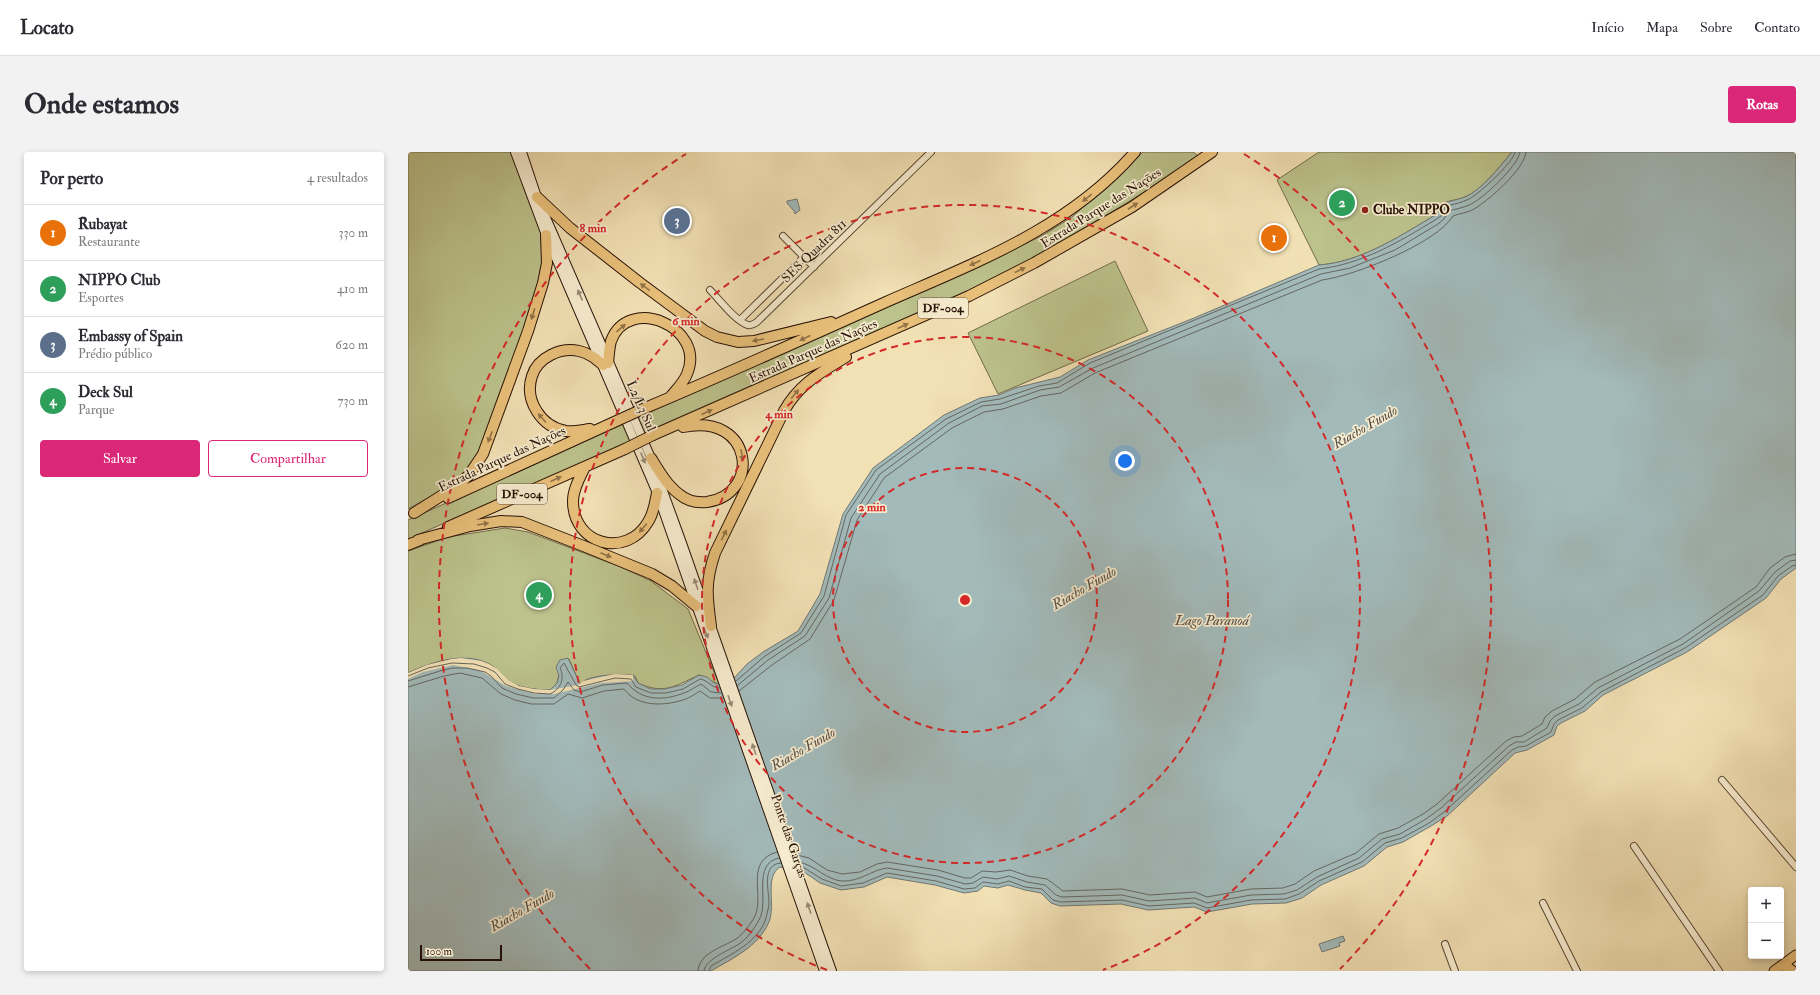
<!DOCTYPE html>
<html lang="pt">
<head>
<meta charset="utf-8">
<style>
	body { margin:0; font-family:"IM FELL Double Pica",serif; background:#f2f2f3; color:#2b2b33 }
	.controls { position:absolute; right:12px; bottom:12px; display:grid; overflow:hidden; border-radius:4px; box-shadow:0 2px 6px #0003 }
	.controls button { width:36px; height:36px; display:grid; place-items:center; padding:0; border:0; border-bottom:1px solid #e1e1e2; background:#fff; color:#2b2b33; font:20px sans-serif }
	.scale { position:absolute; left:12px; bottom:10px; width:82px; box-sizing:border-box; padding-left:4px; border:2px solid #281207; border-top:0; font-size:11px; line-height:14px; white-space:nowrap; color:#281207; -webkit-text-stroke:3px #f7eccf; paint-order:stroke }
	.you { position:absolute; left:717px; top:309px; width:14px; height:14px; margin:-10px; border:3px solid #fff; border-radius:50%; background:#1a73e8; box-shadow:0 0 0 6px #1a73e833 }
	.badge { display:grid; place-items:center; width:26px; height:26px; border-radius:50%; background:#db2777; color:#fff; font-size:13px; font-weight:700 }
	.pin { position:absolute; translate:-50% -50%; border:2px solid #fff; box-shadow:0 1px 4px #0006 }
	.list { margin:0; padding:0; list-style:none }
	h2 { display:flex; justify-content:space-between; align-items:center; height:52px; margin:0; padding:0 16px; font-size:17px }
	h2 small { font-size:13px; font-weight:400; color:#7c7c81 }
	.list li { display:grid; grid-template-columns:26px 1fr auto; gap:12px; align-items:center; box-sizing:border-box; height:56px; padding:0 16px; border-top:1px solid #e1e1e2 }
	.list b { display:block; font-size:15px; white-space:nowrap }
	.list p { margin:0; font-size:13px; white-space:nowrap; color:#7c7c81 }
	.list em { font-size:13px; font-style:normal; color:#7c7c81 }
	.actions { display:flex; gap:8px; padding:12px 16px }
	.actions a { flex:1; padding:9px 0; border:1px solid #db2777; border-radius:4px; text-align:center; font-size:14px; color:#db2777 }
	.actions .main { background:#db2777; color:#fff }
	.map { position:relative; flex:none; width:1388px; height:819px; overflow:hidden; border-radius:4px }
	header { display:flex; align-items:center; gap:24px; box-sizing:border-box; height:56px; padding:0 20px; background:#fff; border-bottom:1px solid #e1e1e2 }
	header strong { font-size:19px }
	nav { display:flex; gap:22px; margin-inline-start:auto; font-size:14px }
	.intro { display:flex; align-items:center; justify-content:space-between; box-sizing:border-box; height:96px; padding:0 24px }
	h1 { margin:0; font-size:28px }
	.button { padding:10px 18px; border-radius:4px; background:#db2777; color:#fff; font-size:14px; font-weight:700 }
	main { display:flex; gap:24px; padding:0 24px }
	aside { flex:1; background:#fff; border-radius:4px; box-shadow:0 2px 6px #0003 }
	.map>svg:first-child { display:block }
	.green { fill:#bcc28c; stroke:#726a4a }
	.water { fill:#a2baba; stroke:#717772 }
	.pier { fill:#f2e1b5 }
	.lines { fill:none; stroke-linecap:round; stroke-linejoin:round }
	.shore { stroke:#656660; stroke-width:1 }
	.minor-casing { stroke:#5a4632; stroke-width:8 }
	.secondary-casing { stroke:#281207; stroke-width:10 }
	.primary-casing { stroke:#281207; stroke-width:11 }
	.trunk-casing { stroke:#281207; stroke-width:12 }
	.minor { stroke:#f7eccf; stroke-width:6 }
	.secondary { stroke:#f7eccf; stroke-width:8 }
	.primary { stroke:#e9c07a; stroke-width:9 }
	.trunk { stroke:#e9c07a; stroke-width:10 }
	.trunk-bridge-casing { stroke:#281207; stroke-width:12; stroke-linecap:butt }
	.trunk-bridge { stroke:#e9c07a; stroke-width:10 }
	.oneway { fill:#927246 }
	.oneway2 { fill:#9a8a75 }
	.ring { fill:none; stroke:#d62828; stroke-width:2; stroke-dasharray:7 5 }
	.poi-dot { fill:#8f2418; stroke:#f7eccf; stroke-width:1.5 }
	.labels { text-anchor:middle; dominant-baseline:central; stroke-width:3.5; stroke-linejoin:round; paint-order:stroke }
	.shield { fill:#f7eccf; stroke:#665343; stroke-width:1 }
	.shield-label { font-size:12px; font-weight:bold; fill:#281207 }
	.street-label { font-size:13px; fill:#281207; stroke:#f7eccf }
	.poi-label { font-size:13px; font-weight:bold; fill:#281207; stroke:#f7eccf; text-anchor:start }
	.water-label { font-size:14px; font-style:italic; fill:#534d46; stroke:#f7eccf }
	.centre { fill:#d62828; stroke:#f7eccf; stroke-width:2 }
	.ring-label { font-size:12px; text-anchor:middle; font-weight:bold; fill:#d62828; stroke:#f7eccf; stroke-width:3.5; stroke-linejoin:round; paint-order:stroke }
</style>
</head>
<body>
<header>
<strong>Locato</strong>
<nav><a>Início</a><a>Mapa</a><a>Sobre</a><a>Contato</a></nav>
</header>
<div class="intro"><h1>Onde estamos</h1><a class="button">Rotas</a></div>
<main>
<aside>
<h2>Por perto<small>4 resultados</small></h2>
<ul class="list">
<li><span class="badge" style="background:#e8710a">1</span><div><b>Rubayat</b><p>Restaurante</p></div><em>330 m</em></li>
<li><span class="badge" style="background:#2e9e5b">2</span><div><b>NIPPO Club</b><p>Esportes</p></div><em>410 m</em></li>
<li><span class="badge" style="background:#5c6f8a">3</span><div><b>Embassy of Spain</b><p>Prédio público</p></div><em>620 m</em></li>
<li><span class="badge" style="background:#2e9e5b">4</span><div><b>Deck Sul</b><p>Parque</p></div><em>730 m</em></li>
</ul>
<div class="actions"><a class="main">Salvar</a><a>Compartilhar</a></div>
</aside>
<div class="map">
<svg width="1388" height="819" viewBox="0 0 1388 819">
	<rect width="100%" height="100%" fill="#f2e1b5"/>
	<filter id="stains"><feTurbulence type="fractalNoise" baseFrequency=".005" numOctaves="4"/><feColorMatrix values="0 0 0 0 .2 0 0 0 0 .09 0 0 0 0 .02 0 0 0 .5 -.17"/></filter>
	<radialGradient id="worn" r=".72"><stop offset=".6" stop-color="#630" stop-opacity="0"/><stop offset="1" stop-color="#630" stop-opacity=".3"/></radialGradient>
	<path class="green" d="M0,0h108l30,83 1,28 -64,191 -33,32 -42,23z
		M735,0h50l5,4 -53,36 -112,67 -95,48 -530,232v-19l595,-265 42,-21 27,-17z
		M911,0h193c-11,13 -30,38 -47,45 -7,3 -16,3 -23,7l-4,9 -6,4c-35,21 -72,45 -113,48l-42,-85z
		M707,109l33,70 -150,63 -30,-61z
		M97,376l23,4 93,35 30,14 37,28 31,75c-8,-2 -11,-7 -20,-9 -24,11 -35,20 -61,8l-3,-7c-15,0 -44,-3 -55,8l-11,-25 -10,15 -2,9 -7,7c-14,0 -33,-2 -45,-11 -6,-5 -8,-11 -16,-15 -25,-12 -57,-2 -81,9v-122l40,-14z"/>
	<path class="water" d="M1104,0h284v416l-15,11 -15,19 -79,54 -84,43 -18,16 -24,12 -4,3 -3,9 -27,15 -12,3 -68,63 -16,10 -28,16 -16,5 -23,19 -43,19 -19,13 -16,5 -34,1 -45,8 -13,-5 -46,3 -27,-6 -61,2 -9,-3 -10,-10 -16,-3 -17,-5 -10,3 -14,-2 -6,5 -14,2 -29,-8 -48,-8 -23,10 -23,3 -21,-7 -16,-11 -24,-5c-16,10 -4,38 -11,55 -11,25 -36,36 -58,49h-303v-298c25,-11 55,-22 81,-9 8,4 10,10 16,15 12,9 31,11 45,11l7,-7 2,-7 -3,-9 4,-7 8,-2 12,26c11,-10 39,-10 53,-9l5,8 13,6h14l17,-4 17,-10 8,2 7,6 5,1 16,-7 12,-13 16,-12 35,-21 22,-37 23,-80 30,-46 71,-53 36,-17 19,-3 16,-7 45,-11 28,-17 106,-42 125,-53c41,-3 78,-27 113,-48l6,-4 3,-9c8,-3 16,-4 24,-7 17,-7 36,-32 47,-45z
		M389,47l3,11 -5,4 -1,-3 -7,-8v-2z
		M935,784l2,5 -6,2 1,3 -18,6 -3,-8z"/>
	<path class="pier" d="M53,506l20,3 8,3 8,5 11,11 11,6 15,3 16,1 28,-5 5,-4 32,-7 18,1v6l-32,2 -47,11h-19l-29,-8 -27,-16 -26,-5 -30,7 -15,7v-6l19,-8 25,-6z"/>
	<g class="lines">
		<path class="shore" d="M0,524l20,-8 24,-5 22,1 13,4 8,4 10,12 13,5 16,4 16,1c11,-5 15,-16 10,-26l4,-5 12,22 3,2 36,-9 16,1 5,8 15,6h15l17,-4 17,-10c8,1 11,9 20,9
			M0,529l35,-11 10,-2h14l18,4 6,4 11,12 14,6 17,4h21l9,-8 5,-8 6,8 6,2 23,-7 24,-2c15,18 36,18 57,10 6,-2 11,-6 17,-9l10,8 10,1
			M328,529l29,-25 36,-23 23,-37 22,-81 30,-45 70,-51 35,-17 19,-3 39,-13 18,-3 33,-20 229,-94c43,-5 80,-27 116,-49l6,-4 4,-9c7,-3 17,-4 24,-8 10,-5 45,-37 46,-47
			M329,534l31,-26 37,-24 24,-38 22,-80 29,-44 69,-51 33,-17 19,-2 39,-14 19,-3 34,-19 228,-94 29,-6 45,-18 43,-26 6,-5 5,-8c6,-2 14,-3 20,-6 13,-5 50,-40 51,-53
			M0,535l36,-11 16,-3 22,5 19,16 14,6 16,4h23l14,-10 14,4 22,-7 20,-2c14,19 42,17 62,10 5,-2 9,-5 14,-8l10,7h13
			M331,539l33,-26 38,-26 24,-39 23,-80 27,-42 68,-50 32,-16 19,-3 38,-13 20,-3 34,-20 227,-93c32,-4 115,-37 131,-64 7,-3 15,-3 21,-7 14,-8 51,-40 52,-57
			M389,703l12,3 18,12 15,4 18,-2 17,-8 10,-2 51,8 27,8h6l11,-7 14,1 14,-2 18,6 19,3 16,12 59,-2 28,6 45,-3 12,5 44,-8 32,-1 12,-4 19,-13 42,-18 23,-19 19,-6 25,-14 14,-10 69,-63 8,-4 8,-1 20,-12 3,-7 7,-6 23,-12 20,-17 85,-43 76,-52 14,-19 15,-11 11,-3
			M391,710c16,3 27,18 43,19 18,1 29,-11 45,-13l50,8 28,8 8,-1 10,-6 14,2 12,-3 18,6 18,3 11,10 6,2 60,-2 27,6 46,-3 12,5 44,-8 33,-1 13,-4 20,-13 42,-19 23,-19 18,-5 26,-15 15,-11 68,-62 7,-4h8l23,-14 3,-7 5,-5 24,-12 19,-16 85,-44 76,-53 16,-19 15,-11 6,-1
			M393,715l5,2 16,10 19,7 22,-3 24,-10 49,8 28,8 11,-1 8,-6 15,2 11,-3 16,6 17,2 11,11 8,2 61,-2 27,6 45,-3 13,5 44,-8 34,-1 14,-5 20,-13 43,-19 23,-19 17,-5 27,-15 15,-11 68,-62 6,-3 8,-1 25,-14 3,-8 4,-4 24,-12 19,-16 84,-44 78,-53 15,-19 14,-10 4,-1
			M290,819c1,-18 25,-24 38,-32 7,-5 13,-13 18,-21 12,-21 -11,-57 23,-66
			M296,819c1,-12 26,-21 35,-27 9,-6 15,-15 20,-24 11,-18 -8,-56 20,-62
			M301,819l2,-5c20,-12 48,-24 55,-48 1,-5 3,-11 3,-15 0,-13 -8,-39 12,-40"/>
		<g class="minor-casing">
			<path id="minor" d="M375,84l31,31
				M302,138c9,9 26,32 38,35 4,1 6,-1 9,-3l174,-170
				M332,168l64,-63
				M1314,628l74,87
				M1226,694l85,125
				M1135,751l34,68
				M1037,792l10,27"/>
		</g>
		<g class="secondary-casing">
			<path id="secondary" d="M107,0l31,83 111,258 167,478
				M114,0l15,45 114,261 31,85 150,428"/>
		</g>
		<g class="primary-casing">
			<path id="primary" d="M1373,814l7,1 5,4
				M1366,819l22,-16"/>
		</g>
		<g class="trunk-casing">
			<path id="trunk" d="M129,45l33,31 69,54 66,49 12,6 21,5 16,-1 77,-19
				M200,211c1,-8 1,-15 3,-22 17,-47 96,-14 76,33 -3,8 -11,16 -16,22
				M237,256c81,-34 161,-70 241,-106 91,-40 183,-74 249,-150
				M182,277c-8,1 -16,3 -24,2 -25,-4 -42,-31 -34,-55 6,-19 29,-29 47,-25 10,2 17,8 24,14
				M245,283l316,-139 65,-33 98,-56 80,-55
				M243,306c8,13 16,27 28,36 8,7 18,9 28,8 55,-8 46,-90 -24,-75
				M177,315c-5,10 -12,22 -12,34 0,44 53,58 75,21 6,-9 7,-20 9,-29
				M40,346l164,-75
				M6,361l43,-27 12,-11 14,-21 45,-123 15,-48 4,-20 -1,-28
				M40,375l177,-78
				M10,388l52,-14 31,-5 21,1 64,25 66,27 20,12 24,20
				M0,393l17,-7
				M303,474c-4,-29 -6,-44 4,-73l69,-142c15,-27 36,-38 62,-54"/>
		</g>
		<use href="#minor" class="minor"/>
		<use href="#secondary" class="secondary"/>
		<use href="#primary" class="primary"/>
		<use href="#trunk" class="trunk"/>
		<g class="trunk-bridge-casing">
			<path id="trunk-bridge" d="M204,271l33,-15
				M217,297l28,-14"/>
		</g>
		<use href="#trunk-bridge" class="trunk-bridge"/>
	</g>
	<defs><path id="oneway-solid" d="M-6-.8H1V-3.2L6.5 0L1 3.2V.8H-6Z"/></defs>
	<g class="oneway">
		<use href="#oneway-solid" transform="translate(679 46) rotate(141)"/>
		<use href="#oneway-solid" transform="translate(725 54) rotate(-33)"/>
		<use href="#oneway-solid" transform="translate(567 111) rotate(156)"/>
		<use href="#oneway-solid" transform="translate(612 118) rotate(-26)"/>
		<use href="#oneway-solid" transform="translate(237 135) rotate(-144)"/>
		<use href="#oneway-solid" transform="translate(125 162) rotate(107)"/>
		<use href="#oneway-solid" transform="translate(495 174) rotate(-24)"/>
		<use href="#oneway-solid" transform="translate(213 176) rotate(-41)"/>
		<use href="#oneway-solid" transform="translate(397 186) rotate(156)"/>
		<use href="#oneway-solid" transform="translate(350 188) rotate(170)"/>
		<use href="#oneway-solid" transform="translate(387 242) rotate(-50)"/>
		<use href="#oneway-solid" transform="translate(299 260) rotate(-24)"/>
		<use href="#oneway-solid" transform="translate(134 266) rotate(-132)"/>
		<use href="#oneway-solid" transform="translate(82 285) rotate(111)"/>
		<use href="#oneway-solid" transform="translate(334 303) rotate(80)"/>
		<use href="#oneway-solid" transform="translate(148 327) rotate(-24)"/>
		<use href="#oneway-solid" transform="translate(75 372) rotate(-10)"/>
		<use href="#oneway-solid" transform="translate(235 376) rotate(130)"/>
		<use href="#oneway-solid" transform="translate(316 383) rotate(-64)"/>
		<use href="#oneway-solid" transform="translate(198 403) rotate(23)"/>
	</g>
	<g class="oneway2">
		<use href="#oneway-solid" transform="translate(172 143) rotate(-113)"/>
		<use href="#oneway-solid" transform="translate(235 306) rotate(67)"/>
		<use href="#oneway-solid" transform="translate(288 432) rotate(-109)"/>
		<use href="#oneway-solid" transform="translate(298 481) rotate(70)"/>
		<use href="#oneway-solid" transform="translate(322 549) rotate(71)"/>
		<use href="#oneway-solid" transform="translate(346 597) rotate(-109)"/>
		<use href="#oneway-solid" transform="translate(401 756) rotate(-109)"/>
	</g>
	<g class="ring">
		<circle cx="557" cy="448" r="132"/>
		<circle cx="557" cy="448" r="263"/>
		<path d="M419 818A395 395 0 1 1 695 818"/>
		<path d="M182 817A526 526 0 0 1 278 2M836 2A526 526 0 0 1 932 817"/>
	</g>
	<circle class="poi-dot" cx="957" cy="58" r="4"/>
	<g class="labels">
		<g class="shield">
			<rect x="510" y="146" width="50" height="20" rx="3"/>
			<rect x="89" y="332" width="50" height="20" rx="3"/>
		</g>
		<g class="shield-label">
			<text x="535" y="156">DF-004</text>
			<text x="114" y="342">DF-004</text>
		</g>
		<g class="street-label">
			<text transform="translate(693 56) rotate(-32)">Estrada Parque das Nações</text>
			<text transform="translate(406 99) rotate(-44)">SES Quadra 811</text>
			<text transform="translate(405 199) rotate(-24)">Estrada Parque das Nações</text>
			<text transform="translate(233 254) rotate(66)">L2/L3 Sul</text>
			<text transform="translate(94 307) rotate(-25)">Estrada Parque das Nações</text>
			<text transform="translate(381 684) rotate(71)">Ponte das Garças</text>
		</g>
		<g class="poi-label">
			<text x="965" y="58">Clube NIPPO</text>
		</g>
		<g class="water-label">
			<text transform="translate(957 275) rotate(-30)">Riacho Fundo</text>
			<text transform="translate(676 436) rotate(-30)">Riacho Fundo</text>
			<text x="804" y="468">Lago Paranoá</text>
			<text transform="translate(395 597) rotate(-30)">Riacho Fundo</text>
			<text transform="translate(114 758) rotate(-30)">Riacho Fundo</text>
		</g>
	</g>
	<circle cx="557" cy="448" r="6" class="centre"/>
	<g class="ring-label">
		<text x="185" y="80">8 min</text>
		<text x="278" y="173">6 min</text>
		<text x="371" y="266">4 min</text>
		<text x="464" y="359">2 min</text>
	</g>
	<rect width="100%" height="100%" filter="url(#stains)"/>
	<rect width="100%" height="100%" fill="url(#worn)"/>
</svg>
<div class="controls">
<button>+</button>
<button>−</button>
</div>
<div class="scale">100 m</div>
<div class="you"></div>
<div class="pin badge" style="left:866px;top:86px;background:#e8710a">1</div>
<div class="pin badge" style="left:934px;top:51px;background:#2e9e5b">2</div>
<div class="pin badge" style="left:269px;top:69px;background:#5c6f8a">3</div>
<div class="pin badge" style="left:131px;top:443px;background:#2e9e5b">4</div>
</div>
</main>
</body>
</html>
